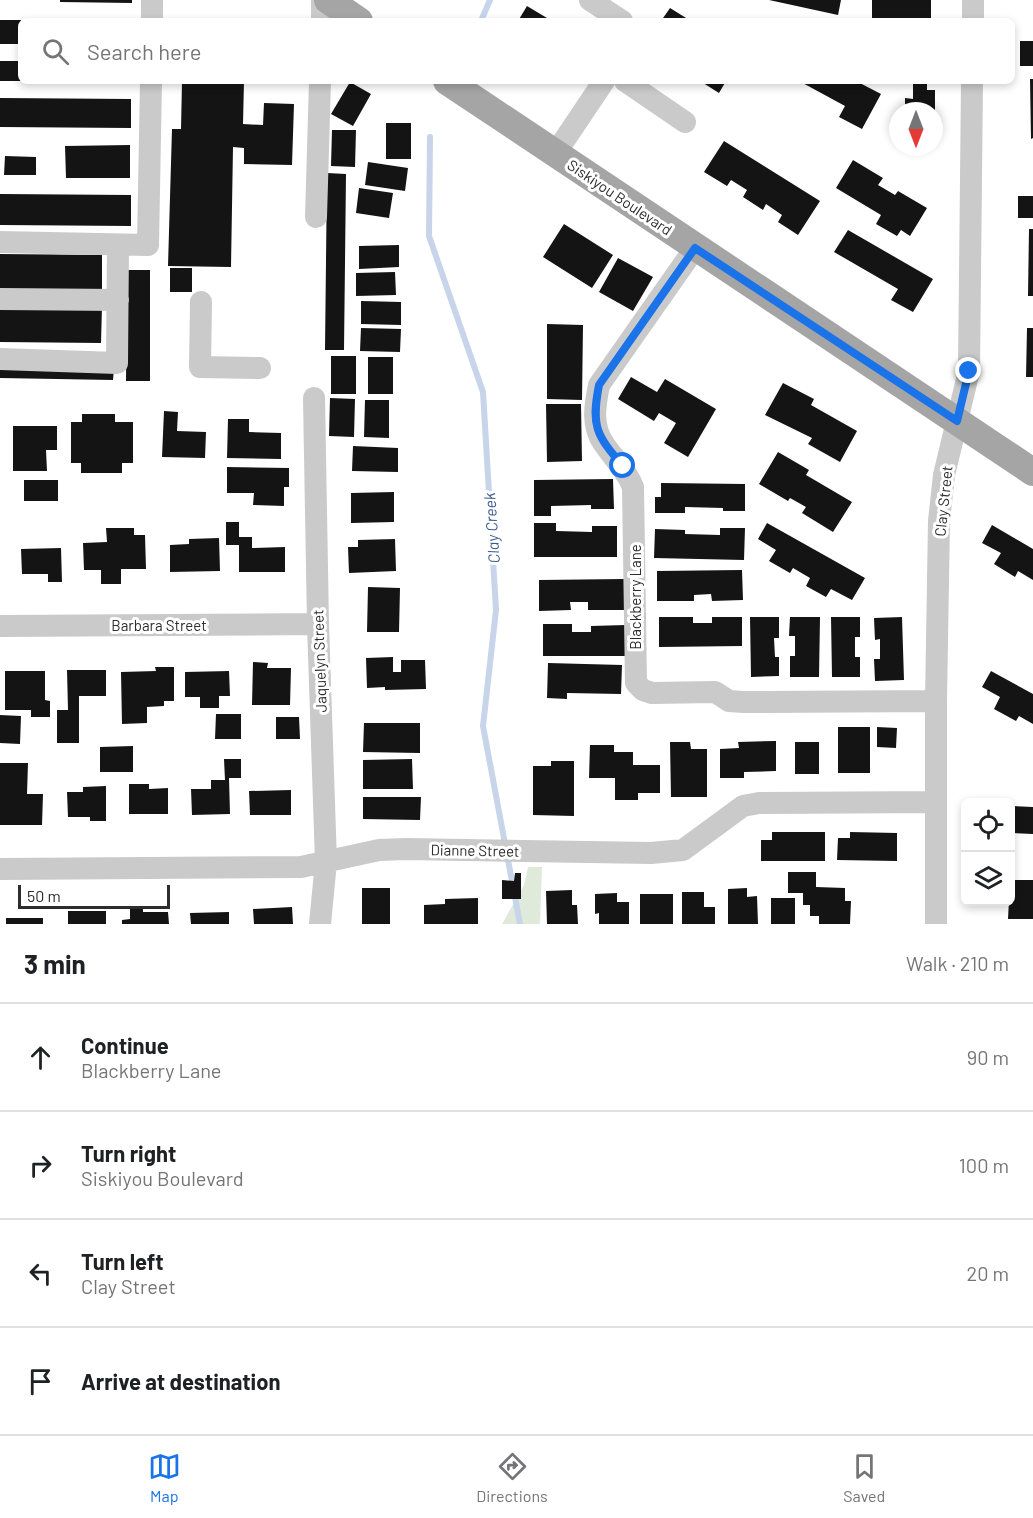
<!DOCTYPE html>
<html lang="en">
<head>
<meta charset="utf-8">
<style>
	body { margin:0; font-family:Barlow,sans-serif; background:#f2f2f2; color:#202124 }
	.controls { position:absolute; right:18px; bottom:18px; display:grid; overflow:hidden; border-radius:9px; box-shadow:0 3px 9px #0003 }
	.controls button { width:54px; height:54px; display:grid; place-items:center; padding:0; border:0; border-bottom:2px solid #e0e0e0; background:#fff; color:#202124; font:30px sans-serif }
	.compass { position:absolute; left:889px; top:102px; width:54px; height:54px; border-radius:50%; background:#fff; box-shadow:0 3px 9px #0003; rotate:180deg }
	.scale { position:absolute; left:18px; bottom:15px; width:152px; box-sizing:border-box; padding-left:6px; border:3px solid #2d2d2d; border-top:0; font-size:16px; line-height:21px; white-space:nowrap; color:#2d2d2d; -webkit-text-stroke:4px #fff; paint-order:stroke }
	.stop { position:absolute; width:18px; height:18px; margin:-14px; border:4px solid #1a73e8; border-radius:50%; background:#fff }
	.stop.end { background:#1a73e8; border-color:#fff; box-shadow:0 2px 6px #0008 }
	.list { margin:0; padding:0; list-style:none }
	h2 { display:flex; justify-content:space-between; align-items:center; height:78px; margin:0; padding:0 24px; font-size:26px }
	h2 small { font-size:20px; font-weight:400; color:#757577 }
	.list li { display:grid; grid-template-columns:39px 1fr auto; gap:18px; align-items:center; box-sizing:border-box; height:108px; padding:0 24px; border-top:2px solid #e0e0e0 }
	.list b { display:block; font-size:22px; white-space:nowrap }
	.list p { margin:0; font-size:20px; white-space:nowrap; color:#757577 }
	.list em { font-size:20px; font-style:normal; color:#757577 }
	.icon { flex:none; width:33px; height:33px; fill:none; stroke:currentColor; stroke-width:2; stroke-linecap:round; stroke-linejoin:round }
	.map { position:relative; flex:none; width:1033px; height:924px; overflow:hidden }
	.search { position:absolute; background:#fff; box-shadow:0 3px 9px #0003; left:18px; right:18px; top:18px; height:66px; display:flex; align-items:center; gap:15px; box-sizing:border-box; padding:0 21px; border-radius:9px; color:#757577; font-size:22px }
	.sheet { height:510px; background:#fff }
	nav { display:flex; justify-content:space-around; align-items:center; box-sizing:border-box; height:84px; border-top:2px solid #e0e0e0; background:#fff; font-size:16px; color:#757577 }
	nav a { display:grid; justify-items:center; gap:3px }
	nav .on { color:#1a73e8 }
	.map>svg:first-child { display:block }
	.green { fill:#dfeadb }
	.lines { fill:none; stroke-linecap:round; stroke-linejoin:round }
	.stream { stroke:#c7d4ea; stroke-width:6 }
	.building { fill:#141414 }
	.minor { stroke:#cacaca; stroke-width:22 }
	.major { stroke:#a5a5a5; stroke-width:28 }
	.route { stroke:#1a73e8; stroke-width:8 }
	.labels { text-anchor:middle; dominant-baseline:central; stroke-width:6; stroke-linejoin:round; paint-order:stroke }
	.street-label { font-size:15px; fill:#2d2d2d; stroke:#fff }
	.water-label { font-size:16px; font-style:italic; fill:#3d5b8d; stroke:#fff }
</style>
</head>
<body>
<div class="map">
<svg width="1033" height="924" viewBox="0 0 1033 924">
	<rect width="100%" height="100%" fill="#fff"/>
	<path class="green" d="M528,867h14l-2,57h-38l22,-39z"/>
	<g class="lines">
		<path class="stream" d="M481,21l9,-21
			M430,137l-1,99 54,156 13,218 -13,116 37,198"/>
	</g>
	<path class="building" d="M60,0h72v3l-72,-1z
		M769,0h72l-3,15z
		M872,0h59v19h6v2h-65z
		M527,6l25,15h-34z
		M670,8l21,13h-30z
		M184,18h33v3h-33z
		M0,20h21v24h-21z
		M1020,41h13v25h-13z
		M0,61h21v20h-21z
		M1030,79h3v59l-2,1z
		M182,81h62l-1,43 20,1 1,-22 30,1 -2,61 -48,-1v-16l-11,-1 -2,120 -63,-1 4,-137h9z
		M700,81h26l-7,12z
		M799,81h57l25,13 -19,35 -23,-12 6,-11z
		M913,81h14v9h8v21h-30v-13l8,1z
		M350,82l21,12 -18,32 -22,-12z
		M0,98l131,1v29l-131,-1z
		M386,123h25v36h-25z
		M332,130h24l-1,37 -24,-1z
		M724,141l96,60 -22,34 -20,-13 4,-7 -16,-11 -3,6 -20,-13 4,-7 -16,-10 -4,6 -23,-14z
		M130,145v33h-64l-1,-32z
		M5,156l31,1v18h-32z
		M853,160l30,18 -5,7 17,10 3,-4 29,17 -17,28 -9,-6 -4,6 -21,-12 5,-9 -45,-27z
		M368,162l40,6 -3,23 -40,-6z
		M327,173l19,1 -2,176h-19z
		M359,188l34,5 -4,25 -33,-5z
		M0,194l131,1v31l-131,-1z
		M1018,196h15v22h-15z
		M564,224l49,31 -21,33 -49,-31z
		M1029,229h4v67h-5z
		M848,230l85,49 -20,33 -22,-12 7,-11 -64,-37z
		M399,245v22l-40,2v-23z
		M0,254l102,1v39l-102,-1z
		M618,258l35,19 -20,34 -34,-19z
		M170,268h22v24h-22z
		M127,270h23v111h-24z
		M395,272l1,23 -40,1v-23z
		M361,301l40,1v23l-40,-1z
		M0,304l102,2 -1,37 -101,-1z
		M547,324l36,1 -1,75 -35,-1z
		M361,328l40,1 -1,23 -40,-1z
		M1027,328h6v49h-7z
		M331,356h25v38h-25z
		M368,357h25v37h-25z
		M0,366l114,3 -1,11 -113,-2z
		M631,377l26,15 8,-13 51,30 -28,48 -24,-14 12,-20 -17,-10 -5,8 -36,-22z
		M783,383l31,16 -3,6 46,26 -17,31 -32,-18 4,-6 -47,-23z
		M330,398l25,1 -1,38 -25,-1z
		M365,400h24v38l-25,-1z
		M546,404h35l1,57 -35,1z
		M164,411l14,1 -1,19 29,1 -1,26 -43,-1z
		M82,414h33v8h18v41h-11v10h-41v-10h-10v-41h11z
		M228,419h21v13l32,1v26l-54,-1z
		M13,426h44v24h-11l1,21h-34z
		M353,446l45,2v24l-46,-1z
		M778,452l31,18 -3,5 46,27 -19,30 -31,-19 4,-6 -16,-9 -2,3 -29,-17z
		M227,467l62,1v19h-5v19l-31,-1 1,-12h-27z
		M613,479l1,30h-23v-4l-40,1v10h-17v-36z
		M24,480h34v21h-34z
		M661,483l84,1v27h-22v-3l-38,-1v6h-30v-16h6z
		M394,492v30l-43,1v-30z
		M226,522h13v15h13v11l33,-1v25h-46v-27h-13z
		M534,523h22v8l36,1v-6h25v31h-83z
		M767,523l98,55 -13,22 -21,-11 -5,8 -20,-11 4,-8 -17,-10 -3,5 -21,-12 7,-11 -18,-11z
		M992,525l41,24v31l-15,-9 -3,6 -21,-13 7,-11 -19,-10z
		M106,528h28v7h11l1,34h-25v15h-20v-14h-17l-1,-27 24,-1z
		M720,528h25l-1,32 -90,-2 1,-29 30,1v4l35,1z
		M219,538l1,33 -50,1v-27l19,-1v-5z
		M395,539l1,32 -47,2 -1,-26h10v-7z
		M61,548l1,34h-14v-8h-26l-1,-25z
		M742,570l1,30 -31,1 -1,-7 -17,1v6h-37v-30z
		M624,579v31h-36v-8h-18l1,8 -32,1v-31z
		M368,587l32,1 -1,44h-32z
		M659,617h34v6h19v-6h30v29l-83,1z
		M750,617h29v21h-5l1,19h4v19l-28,1z
		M790,617h30l-1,60h-29v-21h5v-20h-6z
		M831,617h29v20h-5v20h5v20h-28z
		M902,617l2,63 -29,1 -1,-22h6v-20l-5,1 -1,-22z
		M543,624h29v8h19v-6l35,-1v31h-83z
		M393,657v15h8v-12h24l1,29 -41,1v-3l-18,1 -1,-30z
		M253,662l15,1 -1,5h24l-1,37h-38z
		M548,663l74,2 -1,29 -54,-1v6l-20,-1z
		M155,667h19v34h-10v5l-17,1v16l-25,1 -1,-52 35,-1z
		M67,670h39v26h-27v47h-22v-33h11z
		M5,671h40v29l5,1v16h-19v-7h-26z
		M229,671l1,25h-11v12h-19v-11h-15v-25z
		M991,671l42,23v30l-14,-8 -3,5 -22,-12 6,-12 -18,-10z
		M216,714h25v25h-26z
		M0,715l21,1 -1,28 -20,-1z
		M276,717h23l1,22h-24z
		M364,723h56v30l-57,-1z
		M838,727h32v46h-32z
		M877,727l20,1 -1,20 -19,-1z
		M776,741v30l-32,1v6h-24v-29l19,-1 -1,-6z
		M670,742h20l1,7h16v48h-36z
		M795,742h24v32h-24z
		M590,745h24v7h19v13h27v28h-22v7h-23v-22h-26z
		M133,746v26h-33v-25z
		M224,759h17v19h-12l1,36 -38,1 -1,-26h20v-9h14z
		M412,759l1,30h-50v-29z
		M551,761h23v55l-41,-1v-49h18z
		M0,763h28l-1,31h16l-1,31h-42z
		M129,784h20v5l19,-1v26h-39z
		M106,786v35h-16v-4h-22l-1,-25h16v-5z
		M291,790v25h-41l-1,-24z
		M363,797h58l-1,23 -57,-1z
		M1010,806l23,1v27l-23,-1z
		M772,832h53v29h-64v-21h11z
		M850,832l47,1v28l-60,-1 1,-22h12z
		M788,872h28v15l29,1v13h6l-1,23h-31v-8h-9v-11h-7v-12h-15z
		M515,873h6v26h-19v-19l12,1z
		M1010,880h23v39h-25z
		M362,888h28v36h-28z
		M747,888v9l10,-1 1,28h-30v-35z
		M572,890v15h5l1,19h-31l-1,-33z
		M682,892h22v15h11v17h-33z
		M617,893v9h12v22h-30v-11l-4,1v-20z
		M640,894h33v30h-33z
		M478,898v26h-54v-19l21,-1v-5z
		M771,898h24v26h-24z
		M130,906h13v6h25l1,12h-47v-4l8,-1z
		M292,907l1,17h-39l-1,-15z
		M68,911h38v13h-38z
		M229,912v12h-38l-1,-11z
		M6,918h37v6h-37z"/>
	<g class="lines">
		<path class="minor" d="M590,0l32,21
			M152,21v-21
			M322,21v-21
			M973,21v-21
			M625,81l60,41
			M555,154l49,-73
			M316,217l4,-136
			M0,242l148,3 3,-164
			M695,248l-96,137c-4,20 -8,41 5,59 10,15 22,25 29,43l3,196 7,7 9,3 63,-1 14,9 14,1 193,-1
			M0,299l118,1
			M201,302l-1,65 60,1
			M0,359l117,4 1,-117
			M314,398l4,226 8,238 -6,62
			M0,626l318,-2
			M0,869l301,-2 78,-17 27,-1 245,4 32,-3 60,-44 16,-3 177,-1
			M936,924v-223l3,-180 5,-46 25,-104 3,-290"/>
		<path class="major" d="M328,0l31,21
			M447,81l586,391"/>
	</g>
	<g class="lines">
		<path class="route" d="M623,466c-27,-31 -32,-40 -24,-81l96,-137 262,173 12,-50"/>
	</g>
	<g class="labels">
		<g class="street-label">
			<text transform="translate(620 197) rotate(34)">Siskiyou Boulevard</text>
			<text transform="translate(943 501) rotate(-84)">Clay Street</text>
			<text transform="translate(635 597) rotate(-90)">Blackberry Lane</text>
			<text x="159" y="625">Barbara Street</text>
			<text transform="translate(319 661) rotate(-92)">Jaquelyn Street</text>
			<text transform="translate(475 850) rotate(1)">Dianne Street</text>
		</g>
		<g class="water-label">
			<text transform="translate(491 528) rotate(-94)">Clay Creek</text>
		</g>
	</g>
</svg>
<div class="controls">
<button><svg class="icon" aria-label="locate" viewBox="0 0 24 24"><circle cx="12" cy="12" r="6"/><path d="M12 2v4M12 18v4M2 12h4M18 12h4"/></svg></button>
<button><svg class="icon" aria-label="layers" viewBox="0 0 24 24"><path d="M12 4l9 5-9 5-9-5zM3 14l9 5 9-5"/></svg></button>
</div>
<svg class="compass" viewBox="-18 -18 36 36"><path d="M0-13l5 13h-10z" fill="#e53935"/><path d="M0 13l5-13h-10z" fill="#757577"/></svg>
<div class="scale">50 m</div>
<div class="stop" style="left:623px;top:466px"></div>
<div class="stop end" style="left:969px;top:371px"></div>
<div class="search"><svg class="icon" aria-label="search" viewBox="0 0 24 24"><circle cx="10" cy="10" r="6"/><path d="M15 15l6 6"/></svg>Search here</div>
</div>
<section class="sheet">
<h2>3 min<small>Walk · 210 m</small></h2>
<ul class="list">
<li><svg class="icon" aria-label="ahead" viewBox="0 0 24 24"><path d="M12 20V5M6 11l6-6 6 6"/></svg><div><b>Continue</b><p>Blackberry Lane</p></div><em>90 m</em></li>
<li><svg class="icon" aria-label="right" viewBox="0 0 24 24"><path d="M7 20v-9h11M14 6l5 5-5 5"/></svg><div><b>Turn right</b><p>Siskiyou Boulevard</p></div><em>100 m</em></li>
<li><svg class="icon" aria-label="left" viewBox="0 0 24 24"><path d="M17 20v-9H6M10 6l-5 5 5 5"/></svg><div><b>Turn left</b><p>Clay Street</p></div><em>20 m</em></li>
<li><svg class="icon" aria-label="arrive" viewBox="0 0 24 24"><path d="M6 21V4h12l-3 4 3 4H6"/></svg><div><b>Arrive at destination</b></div></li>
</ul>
</section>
<nav>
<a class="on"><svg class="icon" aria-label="map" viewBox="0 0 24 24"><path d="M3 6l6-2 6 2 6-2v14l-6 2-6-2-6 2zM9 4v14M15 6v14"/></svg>Map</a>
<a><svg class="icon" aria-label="directions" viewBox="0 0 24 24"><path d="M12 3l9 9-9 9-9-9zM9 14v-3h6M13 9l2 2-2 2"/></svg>Directions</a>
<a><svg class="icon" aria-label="saved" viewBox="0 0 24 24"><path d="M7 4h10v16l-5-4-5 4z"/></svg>Saved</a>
</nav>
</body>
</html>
